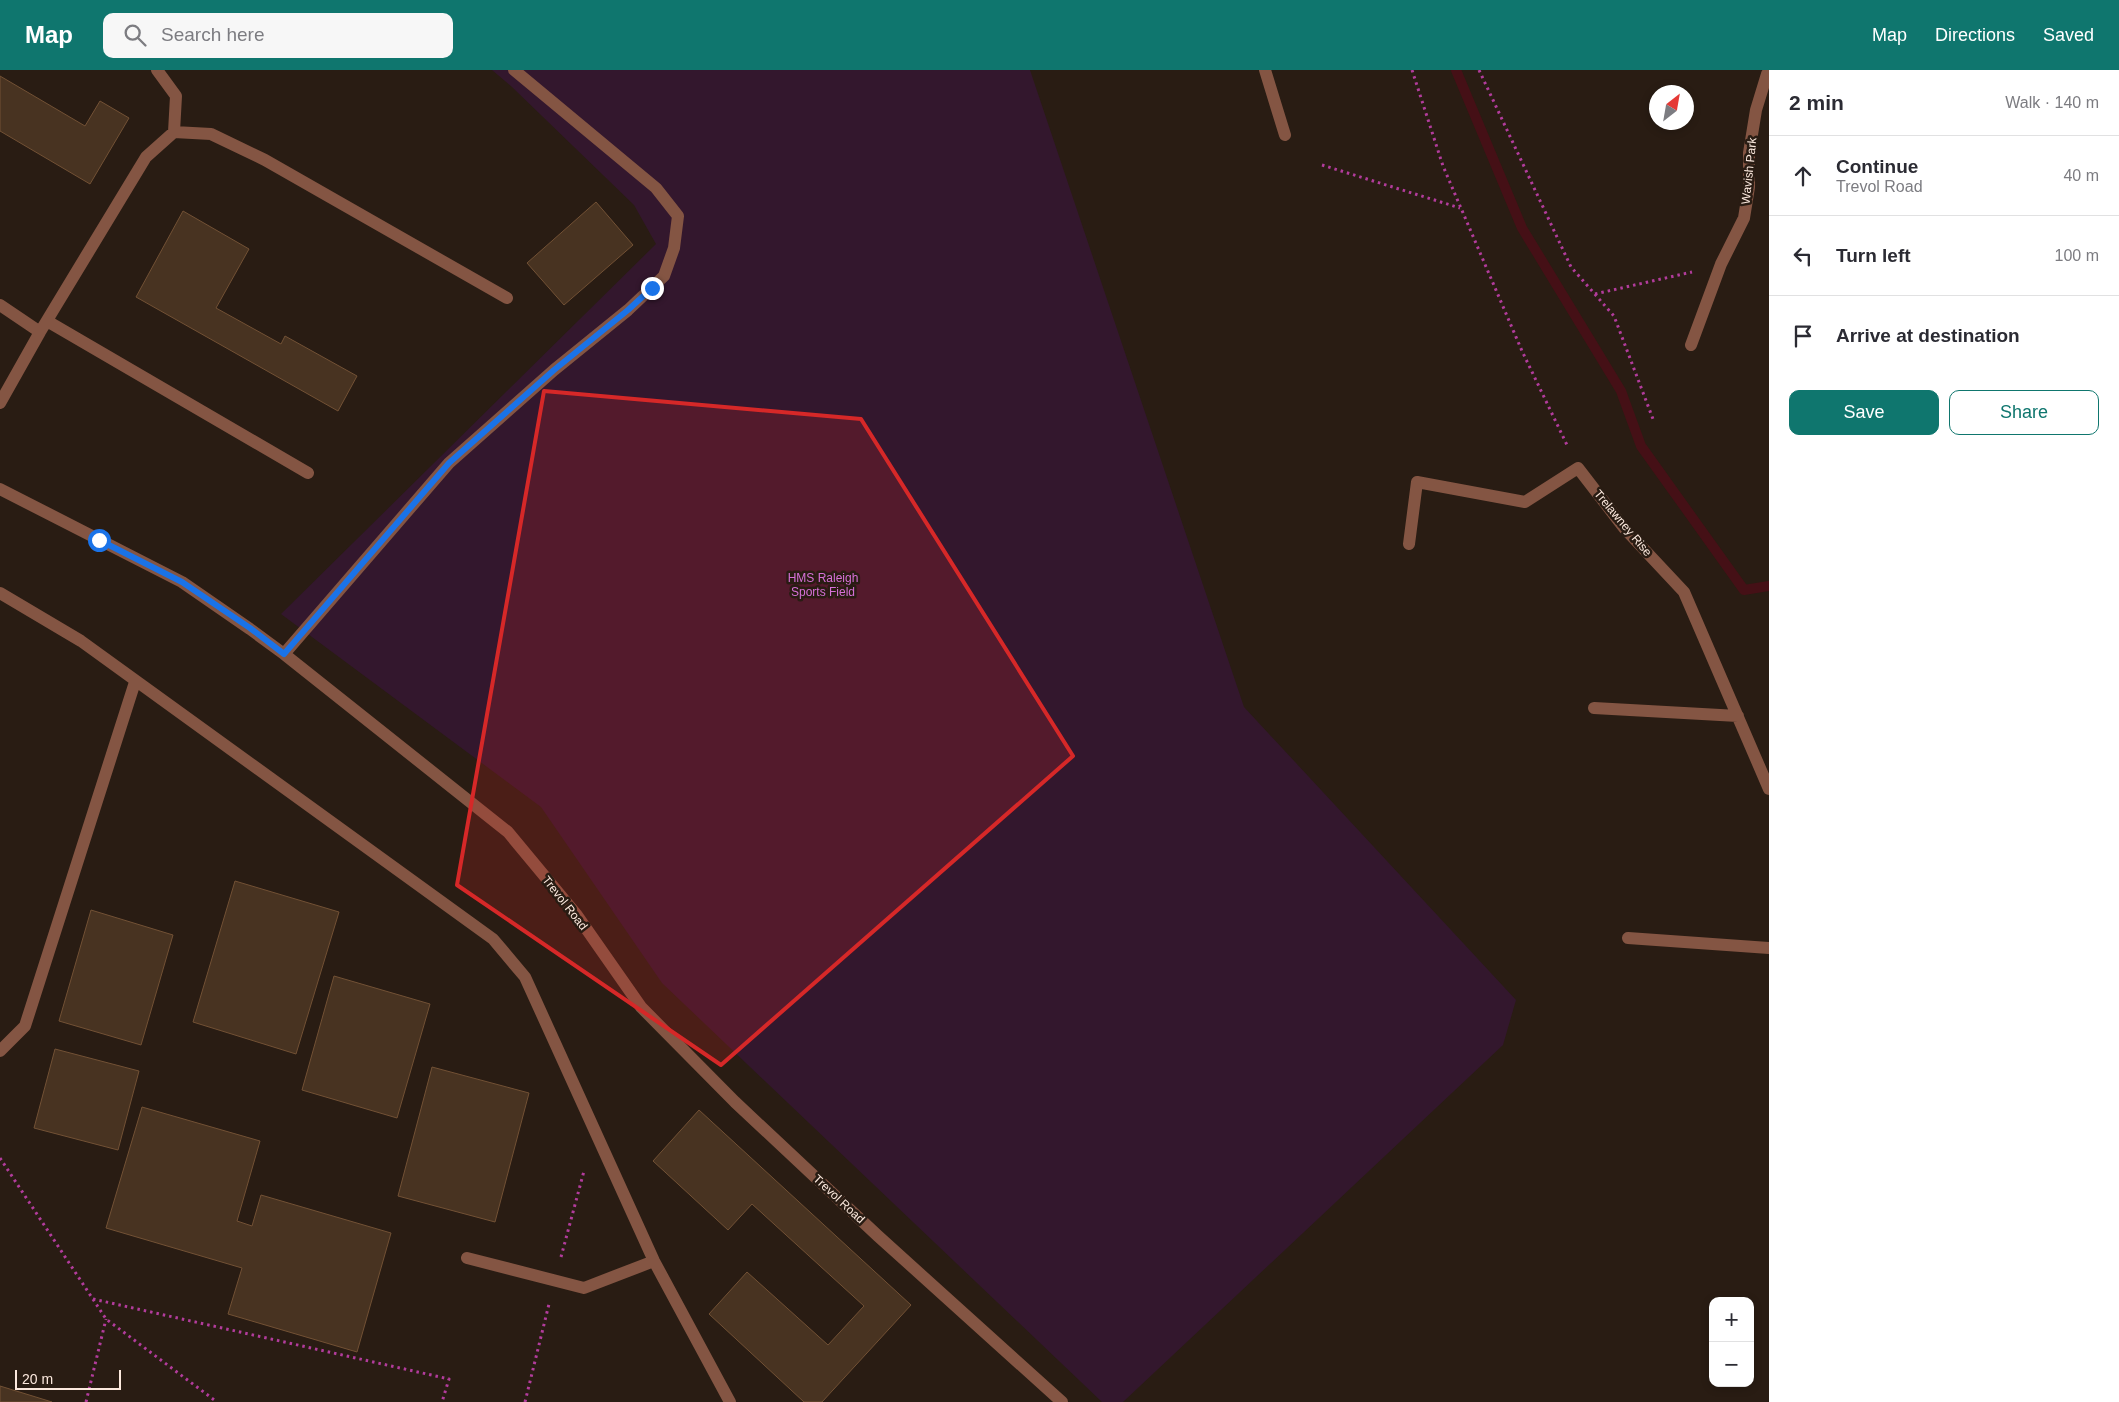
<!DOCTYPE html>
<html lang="en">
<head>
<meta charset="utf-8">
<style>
	body { margin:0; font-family:Arial,sans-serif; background:#f7f7f7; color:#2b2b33 }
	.controls { position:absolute; right:15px; bottom:15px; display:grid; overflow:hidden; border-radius:10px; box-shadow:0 2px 8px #0003 }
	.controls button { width:45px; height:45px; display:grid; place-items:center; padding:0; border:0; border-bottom:1px solid #e1e1e2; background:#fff; color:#2b2b33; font:25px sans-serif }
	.compass { position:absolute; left:1649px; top:15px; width:45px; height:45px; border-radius:50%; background:#fff; box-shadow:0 2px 8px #0003; rotate:31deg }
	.scale { position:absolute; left:15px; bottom:12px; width:106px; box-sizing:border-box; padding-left:5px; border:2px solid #fce9de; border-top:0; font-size:14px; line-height:18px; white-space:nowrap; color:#fce9de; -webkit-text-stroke:4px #291c13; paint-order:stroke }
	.stop { position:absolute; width:15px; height:15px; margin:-11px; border:4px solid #1a73e8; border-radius:50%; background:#fff }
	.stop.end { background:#1a73e8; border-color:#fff; box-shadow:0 1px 5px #0008 }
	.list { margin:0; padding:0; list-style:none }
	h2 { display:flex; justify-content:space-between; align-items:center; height:65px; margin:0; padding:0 20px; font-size:21px }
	h2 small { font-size:16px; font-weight:400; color:#7c7c81 }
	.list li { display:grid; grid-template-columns:32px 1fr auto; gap:15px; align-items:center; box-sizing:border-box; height:80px; padding:0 20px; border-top:1px solid #e1e1e2 }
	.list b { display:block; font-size:19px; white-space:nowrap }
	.list p { margin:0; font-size:16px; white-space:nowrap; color:#7c7c81 }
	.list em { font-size:16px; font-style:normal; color:#7c7c81 }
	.actions { display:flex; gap:10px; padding:15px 20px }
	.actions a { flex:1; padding:11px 0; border:1px solid #0f766e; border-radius:10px; text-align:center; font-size:18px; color:#0f766e }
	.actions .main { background:#0f766e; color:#fff }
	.icon { flex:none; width:28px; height:28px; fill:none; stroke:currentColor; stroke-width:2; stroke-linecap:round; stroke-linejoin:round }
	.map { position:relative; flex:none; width:1769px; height:1332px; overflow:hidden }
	header { display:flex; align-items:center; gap:30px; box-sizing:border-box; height:70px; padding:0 25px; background:#0f766e; color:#fff }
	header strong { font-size:24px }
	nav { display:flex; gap:28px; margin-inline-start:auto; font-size:18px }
	.search { width:350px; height:45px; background:#f7f7f7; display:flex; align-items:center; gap:12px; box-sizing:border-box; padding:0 18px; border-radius:10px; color:#7c7c81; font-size:19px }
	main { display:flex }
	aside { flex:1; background:#fff }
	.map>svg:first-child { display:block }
	.green { fill:#33172d }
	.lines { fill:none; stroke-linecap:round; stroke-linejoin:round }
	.stream { stroke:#451016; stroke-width:10 }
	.building { fill:#483321; stroke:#725135 }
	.path { stroke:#b23c9c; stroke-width:3; stroke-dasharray:2.5 4; stroke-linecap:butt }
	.minor { stroke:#845543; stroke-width:12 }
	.route { stroke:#1a73e8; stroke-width:6 }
	.marked { fill:#d62828; fill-opacity:0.2; stroke:#d62828; stroke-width:4; stroke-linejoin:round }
	.labels { text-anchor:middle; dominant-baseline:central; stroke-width:5; stroke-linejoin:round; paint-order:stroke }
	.street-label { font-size:12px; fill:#fce9de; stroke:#291c13 }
	.park-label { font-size:12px; fill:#d770d7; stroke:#291c13 }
</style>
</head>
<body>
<header>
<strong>Map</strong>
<div class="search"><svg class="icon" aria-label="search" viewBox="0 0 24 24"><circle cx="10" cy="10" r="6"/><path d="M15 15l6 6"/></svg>Search here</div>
<nav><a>Map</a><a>Directions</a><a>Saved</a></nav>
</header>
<main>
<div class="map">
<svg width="1769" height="1332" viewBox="0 0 1769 1332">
	<rect width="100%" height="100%" fill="#291c13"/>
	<path class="green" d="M492,0h538l214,637 272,293 -13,45 -380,357h-21l-440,-419 -121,-176 -260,-193 375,-370 -22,-39 -122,-118z"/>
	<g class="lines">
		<path class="stream" d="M1456,0l66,158 99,163 20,55 103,144 25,-4"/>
	</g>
	<path class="building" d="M0,6l85,50 15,-25 29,17 -39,66 -90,-53z
		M596,132l37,43 -69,60 -37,-42z
		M183,141l66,38 -33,59 65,36 4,-8 72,40 -19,35 -202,-114z
		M235,811l104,31 -43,142 -103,-32z
		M91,840l82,25 -32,110 -82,-24z
		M334,906l96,28 -33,114 -95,-28z
		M55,979l84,22 -21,79 -84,-22z
		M432,997l97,26 -34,129 -97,-26z
		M142,1037l118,34 -23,80 15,5 9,-31 130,38 -34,119 -129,-38 14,-46 -136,-40z
		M699,1040l212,195 -89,97h-18l-95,-88 38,-42 81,73 36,-39 -112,-102 -24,26 -75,-69z
		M0,1316l52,16h-52z"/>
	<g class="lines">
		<path class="path" d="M1412,0l31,96 79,185 45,94
			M1479,0l92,197 43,49 39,103
			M1322,95l138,43
			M1595,224l97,-22
			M0,1088l106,161 111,83
			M561,1187l23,-86
			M93,1229l356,80 -7,23
			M86,1332l20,-83
			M525,1332l24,-98"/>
		<path class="minor" d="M157,0l19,26 -2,36
			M1265,0l20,65
			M0,235l40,27
			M47,251l261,152
			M1691,275l30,-81 23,-46 5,-31v-34l7,-43 11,-36
			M0,333l40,-71 106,-175 28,-25 37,2 54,26 242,138
			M0,419l182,93 68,47 34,25 224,178 68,82 65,93 94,95 143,134 184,166
			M1409,474l8,-62 108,20 53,-34 47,61 59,63 85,197
			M0,523l81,48 412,298 32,38 129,284 76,141
			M284,584l165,-191 105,-93 74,-60 36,-34 10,-28 4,-32 -22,-28 -142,-118
			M1594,638l144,8
			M1628,868l141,10
			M0,981l25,-25 110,-344
			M467,1188l117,30 70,-27"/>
	</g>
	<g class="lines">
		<path class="route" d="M99,470l83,42 68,46 34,26 165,-191 105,-93 74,-60 24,-22"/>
	</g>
	<path class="marked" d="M544,321l317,28 212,337 -352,309 -264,-180z"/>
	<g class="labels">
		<g class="street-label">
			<text transform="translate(1749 101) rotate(-84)">Wavish Park</text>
			<text transform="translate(1623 453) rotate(50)">Trelawney Rise</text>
			<text transform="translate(565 833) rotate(52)">Trevol Road</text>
			<text transform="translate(839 1129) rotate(43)">Trevol Road</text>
		</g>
		<g class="park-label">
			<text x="823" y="508">HMS Raleigh<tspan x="823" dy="14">Sports Field</tspan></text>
		</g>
	</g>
</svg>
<div class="controls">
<button>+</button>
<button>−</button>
</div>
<svg class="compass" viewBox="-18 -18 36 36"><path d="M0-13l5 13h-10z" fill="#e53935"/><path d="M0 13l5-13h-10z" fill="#7c7c81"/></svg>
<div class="scale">20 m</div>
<div class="stop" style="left:99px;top:470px"></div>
<div class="stop end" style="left:652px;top:218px"></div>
</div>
<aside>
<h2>2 min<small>Walk · 140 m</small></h2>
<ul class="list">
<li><svg class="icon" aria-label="ahead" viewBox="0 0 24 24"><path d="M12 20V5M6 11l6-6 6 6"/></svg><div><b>Continue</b><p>Trevol Road</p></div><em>40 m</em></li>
<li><svg class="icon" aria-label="left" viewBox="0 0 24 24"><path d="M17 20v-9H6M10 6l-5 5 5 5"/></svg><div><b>Turn left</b></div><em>100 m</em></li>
<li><svg class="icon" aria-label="arrive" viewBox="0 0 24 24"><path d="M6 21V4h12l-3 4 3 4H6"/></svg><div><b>Arrive at destination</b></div></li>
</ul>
<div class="actions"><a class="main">Save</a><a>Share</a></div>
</aside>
</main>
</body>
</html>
